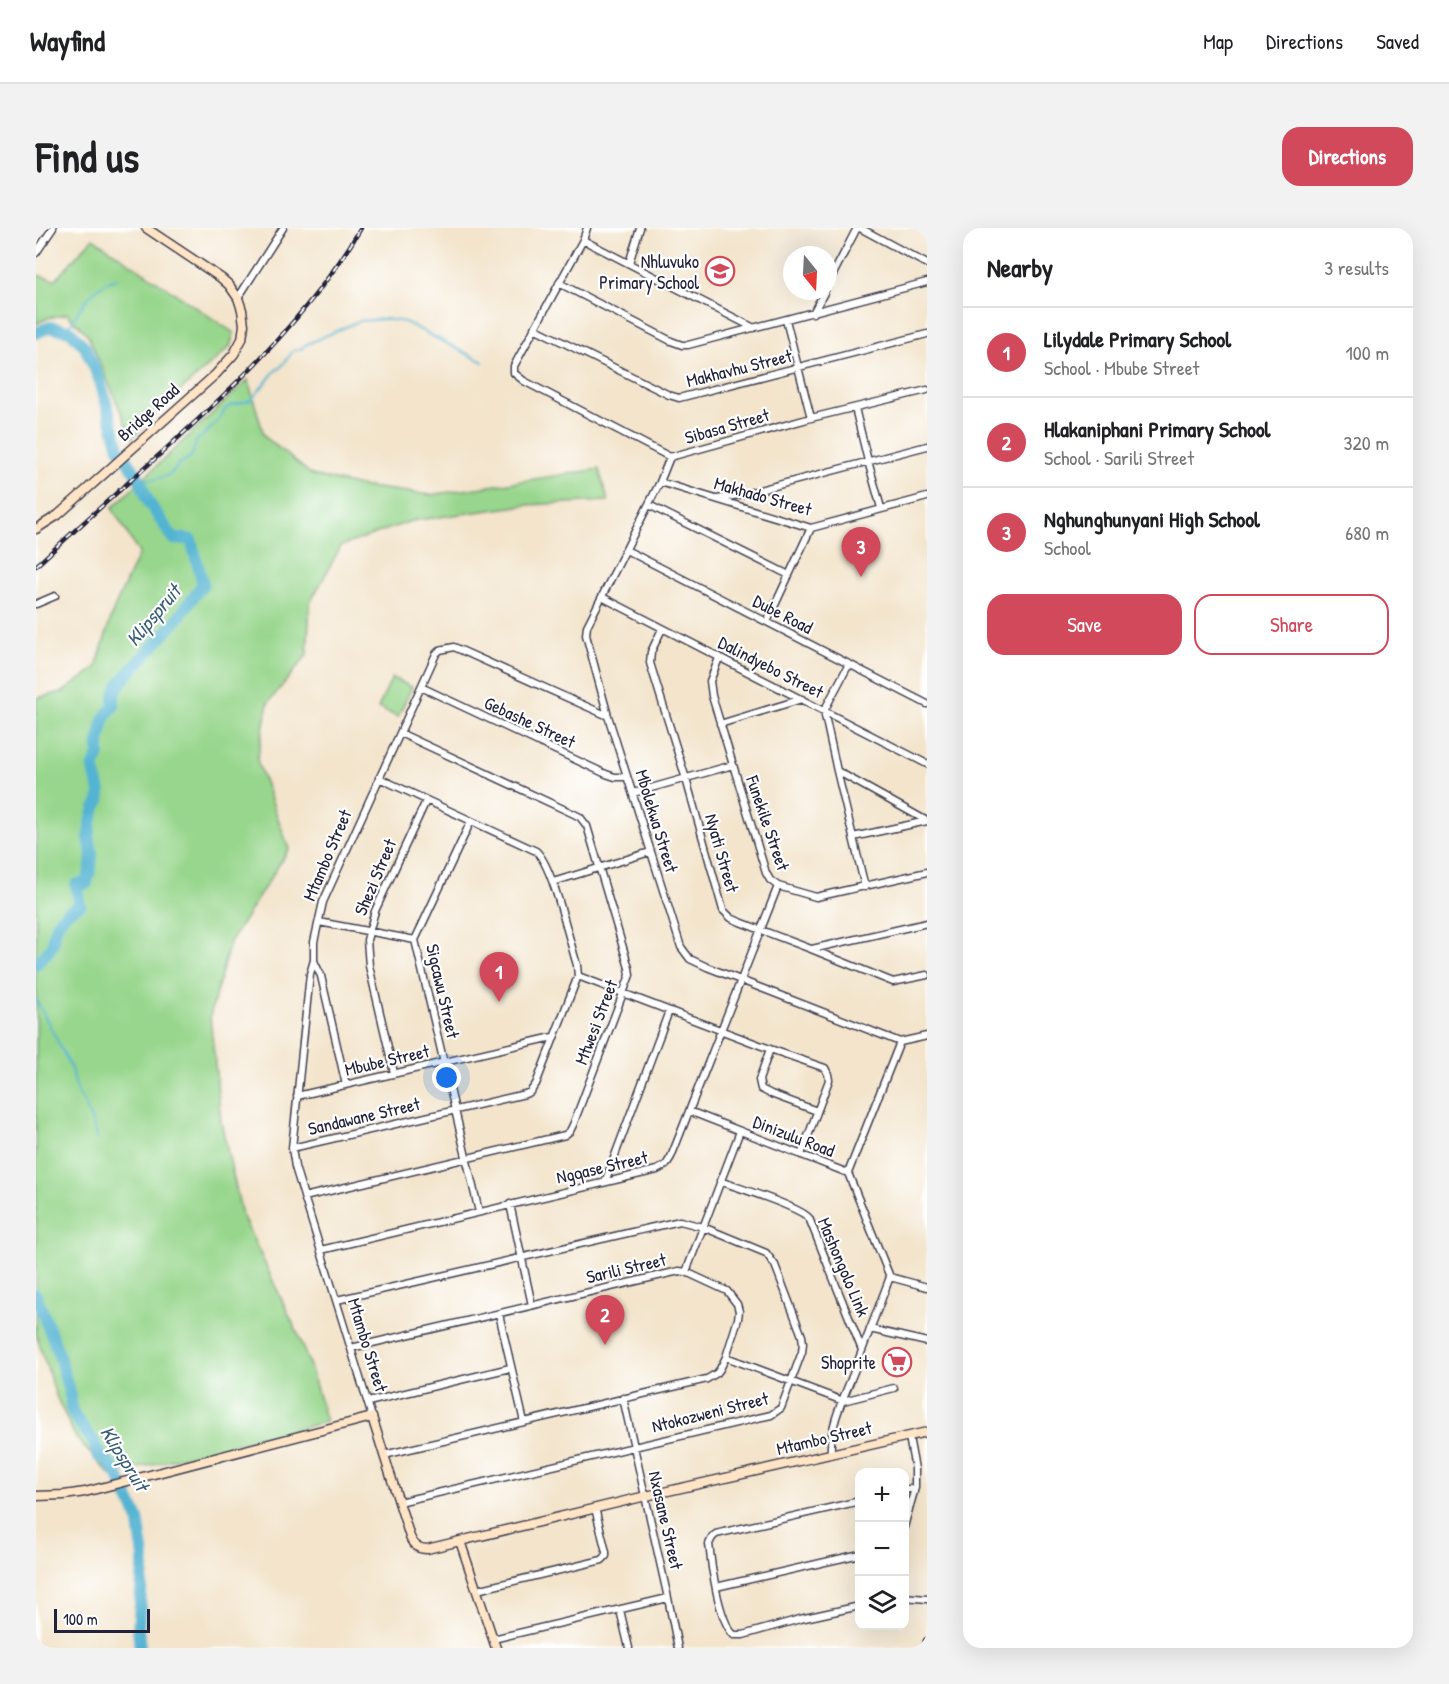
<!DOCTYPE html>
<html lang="en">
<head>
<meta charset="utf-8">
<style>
	body { margin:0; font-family:"Patrick Hand",sans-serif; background:#f2f2f2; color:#202124 }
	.controls { position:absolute; right:18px; bottom:18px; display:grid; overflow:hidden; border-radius:12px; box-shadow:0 6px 24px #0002 }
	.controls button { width:54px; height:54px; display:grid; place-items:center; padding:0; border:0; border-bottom:2px solid #e0e0e0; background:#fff; color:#202124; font:30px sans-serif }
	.compass { position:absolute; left:747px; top:18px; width:54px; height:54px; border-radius:50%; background:#fff; box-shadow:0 6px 24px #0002; rotate:162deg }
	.scale { position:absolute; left:18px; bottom:15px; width:96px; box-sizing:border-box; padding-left:6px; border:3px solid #22223b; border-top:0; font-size:16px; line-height:21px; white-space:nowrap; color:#22223b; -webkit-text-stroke:4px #fff; paint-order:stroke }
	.you { position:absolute; left:411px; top:850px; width:21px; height:21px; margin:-15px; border:4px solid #fff; border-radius:50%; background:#1a73e8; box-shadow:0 0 0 9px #1a73e833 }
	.badge { display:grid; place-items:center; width:39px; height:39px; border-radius:50%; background:#d1495b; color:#fff; font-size:20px; font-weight:700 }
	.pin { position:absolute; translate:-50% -50px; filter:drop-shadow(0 2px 3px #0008) }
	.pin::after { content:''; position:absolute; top:32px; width:21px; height:18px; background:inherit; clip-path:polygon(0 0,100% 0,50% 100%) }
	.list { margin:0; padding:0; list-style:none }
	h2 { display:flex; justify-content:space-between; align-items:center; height:78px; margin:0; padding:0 24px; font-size:26px }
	h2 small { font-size:20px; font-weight:400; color:#757577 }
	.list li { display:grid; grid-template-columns:39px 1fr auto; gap:18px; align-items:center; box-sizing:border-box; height:90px; padding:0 24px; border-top:2px solid #e0e0e0 }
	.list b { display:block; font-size:22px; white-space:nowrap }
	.list p { margin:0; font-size:20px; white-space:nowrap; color:#757577 }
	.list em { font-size:20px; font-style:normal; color:#757577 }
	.actions { display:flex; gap:12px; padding:18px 24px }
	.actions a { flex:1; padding:14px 0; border:2px solid #d1495b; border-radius:18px; text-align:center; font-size:21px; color:#d1495b }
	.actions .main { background:#d1495b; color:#fff }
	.icon { flex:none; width:33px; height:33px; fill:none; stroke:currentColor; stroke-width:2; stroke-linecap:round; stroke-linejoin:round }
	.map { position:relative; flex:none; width:891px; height:1420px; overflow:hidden; border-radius:18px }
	header { display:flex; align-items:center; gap:36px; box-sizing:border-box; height:84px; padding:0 30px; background:#fff; border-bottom:2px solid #e0e0e0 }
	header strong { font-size:28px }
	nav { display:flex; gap:33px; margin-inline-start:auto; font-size:21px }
	.intro { display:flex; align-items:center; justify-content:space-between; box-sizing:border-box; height:144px; padding:0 36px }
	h1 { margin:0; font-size:42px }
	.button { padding:15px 27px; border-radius:18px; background:#d1495b; color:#fff; font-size:21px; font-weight:700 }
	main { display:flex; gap:36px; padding:0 36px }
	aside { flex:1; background:#fff; border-radius:18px; box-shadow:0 6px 24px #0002 }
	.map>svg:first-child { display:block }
	.green { fill:#97d68c; stroke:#5c7c64; stroke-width:1.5 }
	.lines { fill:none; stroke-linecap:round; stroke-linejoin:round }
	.stream { stroke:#53b3d2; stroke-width:2 }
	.river { stroke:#53b3d2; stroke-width:12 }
	.street-casing { stroke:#413f51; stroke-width:9 }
	.secondary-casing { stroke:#413f51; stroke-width:11 }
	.street { stroke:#fff; stroke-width:6 }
	.secondary { stroke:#ffe4c6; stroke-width:8 }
	.rail-casing { stroke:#22223b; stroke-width:4.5 }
	.rail { stroke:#fff; stroke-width:2; stroke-dasharray:7; stroke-linecap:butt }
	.labels { text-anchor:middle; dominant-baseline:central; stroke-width:4.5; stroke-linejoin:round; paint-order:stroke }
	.poi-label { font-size:18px; fill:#22223b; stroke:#fff; text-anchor:end }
	.street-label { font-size:18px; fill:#22223b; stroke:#fff }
	.water-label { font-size:20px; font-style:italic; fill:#365c77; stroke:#fff }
</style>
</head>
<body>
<header>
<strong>Wayfind</strong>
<nav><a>Map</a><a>Directions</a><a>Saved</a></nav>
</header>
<div class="intro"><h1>Find us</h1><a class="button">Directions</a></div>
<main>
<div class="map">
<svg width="891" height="1420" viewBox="0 0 891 1420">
	<rect width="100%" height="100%" fill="#fff"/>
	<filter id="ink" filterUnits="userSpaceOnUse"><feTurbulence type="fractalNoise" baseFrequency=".0167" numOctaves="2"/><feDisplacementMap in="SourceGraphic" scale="12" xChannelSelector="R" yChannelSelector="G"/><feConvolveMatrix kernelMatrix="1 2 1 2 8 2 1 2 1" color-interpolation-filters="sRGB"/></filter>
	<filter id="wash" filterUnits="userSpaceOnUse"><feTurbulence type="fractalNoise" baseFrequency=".008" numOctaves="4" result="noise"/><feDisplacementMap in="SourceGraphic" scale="24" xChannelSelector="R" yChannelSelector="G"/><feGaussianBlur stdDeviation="1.35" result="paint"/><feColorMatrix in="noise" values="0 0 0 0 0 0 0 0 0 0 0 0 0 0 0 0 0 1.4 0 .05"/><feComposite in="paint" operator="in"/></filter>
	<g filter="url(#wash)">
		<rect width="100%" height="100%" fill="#f3e4cb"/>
		<path class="green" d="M57,10l141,95 -4,14 -50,44 -48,47 -44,-103 -21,-21 -19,4 -12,6v-49l19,5z
			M212,152l16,56 48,39 48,11 71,9 168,-26 9,32 -82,4 -115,16 -70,25 -31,57 -3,52 -39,48 -11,57 32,89 -59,93 -20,74 11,106 21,93 55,117 14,37 15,53 -216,53 -34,-37 -20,-42 -20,-62v-636l27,-6 33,-24 17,-57 26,-58 -27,-45z
			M356,450l20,9 -14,30 -20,-9z"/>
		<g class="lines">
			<path class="stream" d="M31,102c9,-15 21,-37 37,-46 4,-3 10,-4 14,-5
				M104,253c15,-3 31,-1 38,-17l10,-5 4,-4 5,-15 8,-6 16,-16 3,-7 5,-5 22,-6 25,-30 4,-2 14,-18h6l5,-5 54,-24 26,-2 20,3 78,40
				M0,771l34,67 8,27 7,11 11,29 1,7
				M34,1166l6,7v18
				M56,1211c9,5 14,10 14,21"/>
			<path class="river" d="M0,105l14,-6 20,4 15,16 15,34 19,67 20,30 10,25 25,36c7,1 11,-2 17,1l12,44 -27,37 -57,63 -5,13v9l-7,8 -4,9 -4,19v13l-6,13 7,23 -1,11 -4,6 -4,14 -2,15 3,17 -1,12 -4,17 -11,2 4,20c-14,7 -20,11 -26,27 -1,4 0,9 -2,14 -4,7 -10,12 -16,18
				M0,1067l22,57 13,47v9l4,9 19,25 4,14 7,2 12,16 21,44 6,39 -6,72 2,19"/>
		</g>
	</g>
	<g filter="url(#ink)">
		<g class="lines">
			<g class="street-casing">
				<path id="street" d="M551,0l-4,12 -69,126v7l10,8 146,76 141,-39 116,-28
					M824,0l67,36
					M547,12l171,88
					M0,25l17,-25
					M593,35l11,-35
					M523,55l112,58 11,4h6l239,-63
					M792,56l29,-56
					M202,70l45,-70
					M777,85l12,-22
					M750,92l25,98
					M498,100l135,67 10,3 248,-64
					M819,180l13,53 13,47
					M634,229l-10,25 -73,144 -1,9 22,81 73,231 9,12 17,8 193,75 27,-6
					M624,254l151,46 116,-31
					M682,271l30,-6 179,-47
					M613,277l140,70
					M590,322l301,154
					M566,369l325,167
					M0,376l19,-8
					M731,394l44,-94
					M626,401l-11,23 -1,11 36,116 37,131 8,8 9,4 71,27 82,33 34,-7
					M683,430l-9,23 2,15 54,177 4,7 8,6 38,11 111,-25
					M813,436l-25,47 13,60 28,116
					M385,459l185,87 9,3h12
					M684,496l82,-25
					M801,543l90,50
					M597,565l100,-28
					M435,593l-56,119 64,272
					M817,609l74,-16
					M517,654l97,-30
					M283,694l96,18
					M776,721l115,-26
					M278,733l7,15 25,109
					M542,748l192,73 55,19 3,6 1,6 -28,75
					M734,821l-11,31 2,9 10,5 46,17
					M358,845l-25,-107 -2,-26 8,-29 51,-110
					M261,868l256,-59
					M653,883l159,62 42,104 37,10
					M256,920l233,-54 5,-2 6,-8 42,-108 -1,-11c-8,-25 -24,-99 -41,-114l-157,-73
					M812,945l52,-131
					M684,953c18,7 78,25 89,37l53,132
					M569,954l64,-171
					M268,969l261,-62 5,-4 3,-6 57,-150 -1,-7 -42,-142 -7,-9 -6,-3 -174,-81
					M474,976l22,101
					M285,1022l336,-80 9,-5 5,-8 107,-271
					M650,1044l54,-141
					M301,1072l343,-79 23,6 63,26 9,12 27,71 1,7 -1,9 -21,56 -10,7 -372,87
					M463,1086l25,108
					M834,1101l57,13
					M315,1120l328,-77 7,1 41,19 10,13 2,7 -1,8 -12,38 -6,12 -3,4 -10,6 -323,76
					M690,1129l117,44 51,-13
					M587,1170l45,200 10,50
					M332,1174l142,-34
					M336,1189l-77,-250 -3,-19 18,-174 4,-14v-18l9,-40 113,-248 4,-4 14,-3 154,69
					M795,1225c-2,-28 14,-58 24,-84 12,-31 23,-61 35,-92
					M868,1262l11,-2
					M824,1273l-144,33 -4,4 -3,6c2,21 10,78 25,91h9l57,-16 60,-13
					M868,1299l11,-39v-19l-6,-32
					M680,1359l144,-33
					M441,1362l125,-30 4,-4v-4l-11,-44
					M868,1369l23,2
					M584,1382l9,38
					M457,1411l175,-41
					M889,1420l2,-7"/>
			</g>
			<g class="secondary-casing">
				<path id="secondary" d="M0,301l22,-14 158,-141 18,-20 8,-15 2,-14 -2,-15 -4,-12 -9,-13 -8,-7 -75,-50
					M0,1268l28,-1 21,-3 287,-75 38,120c3,8 8,12 17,12l219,-53 281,-64
					M424,1313l36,107"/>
			</g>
			<use href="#street" class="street"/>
			<use href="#secondary" class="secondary"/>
			<g class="rail-casing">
				<path id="rail" d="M0,338c28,-26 56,-51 85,-77 89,-79 179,-158 240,-261"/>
			</g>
			<use href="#rail" class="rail"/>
		</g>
	</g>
	<defs>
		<g id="school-ring" transform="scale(1.5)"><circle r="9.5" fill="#fff" stroke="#d1495b" stroke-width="1.5"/><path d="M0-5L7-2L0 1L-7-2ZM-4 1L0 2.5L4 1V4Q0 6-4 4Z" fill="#d1495b"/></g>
		<g id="supermarket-ring" transform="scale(1.5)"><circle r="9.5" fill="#fff" stroke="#d1495b" stroke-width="1.5"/><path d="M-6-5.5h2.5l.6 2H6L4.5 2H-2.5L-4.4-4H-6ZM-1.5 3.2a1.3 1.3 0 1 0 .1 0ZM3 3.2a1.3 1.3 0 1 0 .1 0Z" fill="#d1495b"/></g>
	</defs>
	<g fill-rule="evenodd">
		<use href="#school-ring" x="684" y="43"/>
		<use href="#supermarket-ring" x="861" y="1134"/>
	</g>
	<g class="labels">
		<g class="poi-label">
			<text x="663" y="33">Nhluvuko<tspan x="663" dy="21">Primary School</tspan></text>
			<text x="840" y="1134">Shoprite</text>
		</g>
		<g class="street-label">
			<text transform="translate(703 140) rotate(-14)">Makhavhu Street</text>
			<text transform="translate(112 184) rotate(-42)">Bridge Road</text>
			<text transform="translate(691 198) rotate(-16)">Sibasa Street</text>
			<text transform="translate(727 268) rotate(16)">Makhado Street</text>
			<text transform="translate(747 386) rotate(27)">Dube Road</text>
			<text transform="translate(735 439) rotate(27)">Dalindyebo Street</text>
			<text transform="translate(494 494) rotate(25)">Gebashe Street</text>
			<text transform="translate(621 593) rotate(73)">Mbolekwa Street</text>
			<text transform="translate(732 595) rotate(71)">Funekile Street</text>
			<text transform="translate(686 625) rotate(74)">Nyati Street</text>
			<text transform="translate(291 627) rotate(-67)">Mtambo Street</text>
			<text transform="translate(339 649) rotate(-67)">Shezi Street</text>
			<text transform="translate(407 763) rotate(77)">Sigcawu Street</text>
			<text transform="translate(560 794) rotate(-69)">Mtwesi Street</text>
			<text transform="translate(351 832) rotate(-13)">Mbube Street</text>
			<text transform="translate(328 888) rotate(-13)">Sandawane Street</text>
			<text transform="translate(758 908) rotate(21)">Dinizulu Road</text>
			<text transform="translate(566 939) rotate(-13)">Ngqase Street</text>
			<text transform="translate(808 1039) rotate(67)">Mashongolo Link</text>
			<text transform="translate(590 1040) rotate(-13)">Sarili Street</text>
			<text transform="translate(332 1117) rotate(73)">Mtambo Street</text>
			<text transform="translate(674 1184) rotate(-14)">Ntokozweni Street</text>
			<text transform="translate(788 1210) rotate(-13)">Mtambo Street</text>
			<text transform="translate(630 1292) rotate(77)">Nxasane Street</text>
		</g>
		<g class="water-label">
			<text transform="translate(117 387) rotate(-50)">Klipspruit</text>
			<text transform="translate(89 1230) rotate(58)">Klipspruit</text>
		</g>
	</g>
</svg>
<div class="controls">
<button>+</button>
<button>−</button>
<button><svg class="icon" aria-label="layers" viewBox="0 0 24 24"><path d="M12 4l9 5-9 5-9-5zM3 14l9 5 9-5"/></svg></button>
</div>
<svg class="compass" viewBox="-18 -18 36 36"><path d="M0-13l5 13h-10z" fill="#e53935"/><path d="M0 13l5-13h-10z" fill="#757577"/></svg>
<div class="scale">100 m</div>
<div class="you"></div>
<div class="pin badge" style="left:463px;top:774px">1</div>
<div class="pin badge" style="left:569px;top:1117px">2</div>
<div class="pin badge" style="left:825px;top:349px">3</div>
</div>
<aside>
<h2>Nearby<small>3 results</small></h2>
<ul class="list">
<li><span class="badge">1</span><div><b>Lilydale Primary School</b><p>School · Mbube Street</p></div><em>100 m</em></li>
<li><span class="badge">2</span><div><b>Hlakaniphani Primary School</b><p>School · Sarili Street</p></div><em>320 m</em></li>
<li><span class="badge">3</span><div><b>Nghunghunyani High School</b><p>School</p></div><em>680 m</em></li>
</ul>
<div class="actions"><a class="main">Save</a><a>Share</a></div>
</aside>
</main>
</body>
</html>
